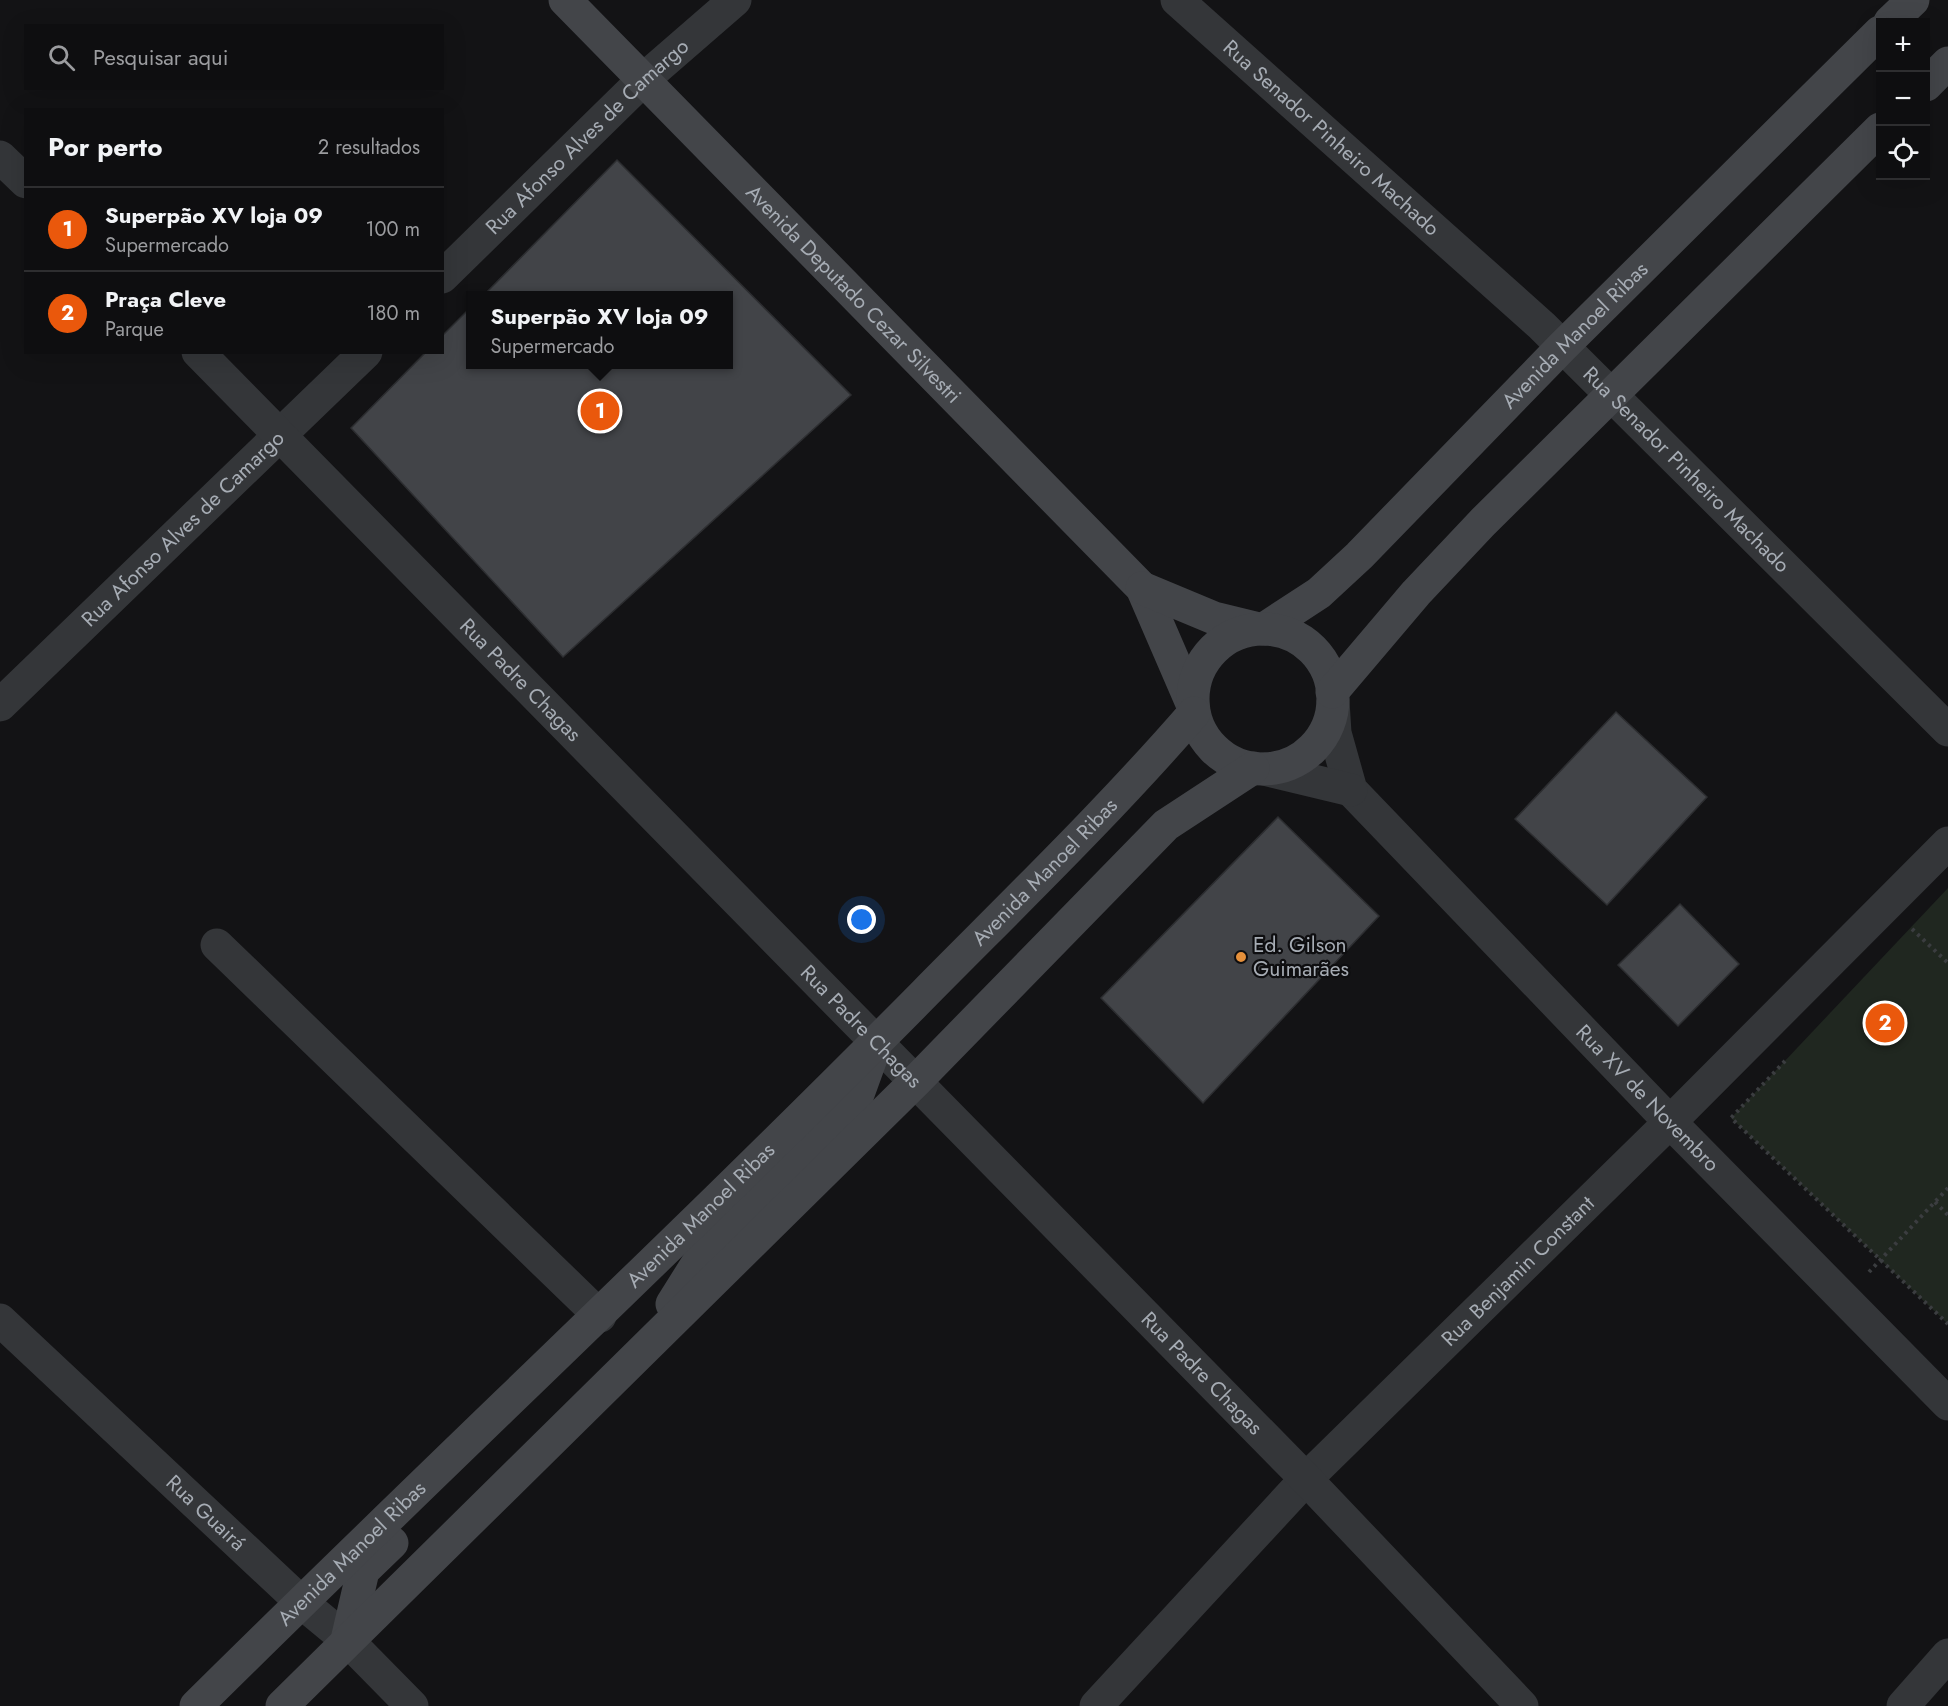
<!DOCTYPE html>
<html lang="pt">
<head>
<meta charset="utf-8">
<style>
	body { margin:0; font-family:Jost,sans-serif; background:#1c1c1e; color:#f1f3f6 }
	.controls { position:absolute; right:18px; top:18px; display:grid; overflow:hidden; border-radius:0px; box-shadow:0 6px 24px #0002 }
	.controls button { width:54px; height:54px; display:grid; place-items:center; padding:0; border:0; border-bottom:2px solid #2e2e30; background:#0e0e10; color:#f1f3f6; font:30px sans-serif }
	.you { position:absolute; left:862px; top:920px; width:21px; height:21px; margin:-15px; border:4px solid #fff; border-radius:50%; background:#1a73e8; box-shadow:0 0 0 9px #1a73e833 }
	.badge { display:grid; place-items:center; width:39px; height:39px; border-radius:50%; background:#ea580c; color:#fff; font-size:20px; font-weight:700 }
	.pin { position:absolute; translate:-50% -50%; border:3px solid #fff; box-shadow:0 2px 6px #0006 }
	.popup { position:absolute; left:466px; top:291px; width:267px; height:78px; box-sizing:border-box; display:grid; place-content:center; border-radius:0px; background:#0e0e10; filter:drop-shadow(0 2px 4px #0005); font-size:20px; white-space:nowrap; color:#9b9c9f }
	.popup b { font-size:22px; color:#f1f3f6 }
	.popup::after { content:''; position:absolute; left:50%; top:100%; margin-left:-12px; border:12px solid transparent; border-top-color:#0e0e10 }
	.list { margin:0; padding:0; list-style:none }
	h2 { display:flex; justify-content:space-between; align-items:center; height:78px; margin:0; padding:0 24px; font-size:26px }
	h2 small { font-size:20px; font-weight:400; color:#9b9c9f }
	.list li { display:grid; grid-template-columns:39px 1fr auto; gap:18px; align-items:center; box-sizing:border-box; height:84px; padding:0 24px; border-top:2px solid #2e2e30 }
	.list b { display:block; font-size:22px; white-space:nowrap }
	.list p { margin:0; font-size:20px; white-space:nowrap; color:#9b9c9f }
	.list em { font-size:20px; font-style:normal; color:#9b9c9f }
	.icon { flex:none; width:33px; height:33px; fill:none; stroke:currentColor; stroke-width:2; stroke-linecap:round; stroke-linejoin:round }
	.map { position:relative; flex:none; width:1948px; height:1706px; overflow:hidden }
	.search { position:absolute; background:#0e0e10; box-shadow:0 6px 24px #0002; left:24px; top:24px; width:420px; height:66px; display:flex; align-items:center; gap:15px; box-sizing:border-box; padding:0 21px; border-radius:0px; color:#9b9c9f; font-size:22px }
	.panel { position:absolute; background:#0e0e10; box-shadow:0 6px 24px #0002; left:24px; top:108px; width:420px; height:246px; border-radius:0px }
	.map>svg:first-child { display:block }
	.green { fill:#202720 }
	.building { fill:#424448; stroke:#2d2e31; stroke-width:1.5 }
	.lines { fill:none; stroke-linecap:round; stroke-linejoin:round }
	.path { stroke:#3b3d40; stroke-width:4; stroke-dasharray:3 4.5; stroke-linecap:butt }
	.minor { stroke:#343639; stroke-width:33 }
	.tertiary { stroke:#343639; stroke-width:33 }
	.secondary { stroke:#434549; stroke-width:33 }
	.poi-dot { fill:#e5903b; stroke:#0e0e10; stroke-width:2 }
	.labels { text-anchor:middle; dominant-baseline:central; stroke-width:4.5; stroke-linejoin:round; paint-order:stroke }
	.street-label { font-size:21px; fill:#a6acb4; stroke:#0e0e10 }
	.poi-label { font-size:21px; fill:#a6acb4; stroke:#0e0e10; text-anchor:start }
</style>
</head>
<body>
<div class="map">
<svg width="1948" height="1706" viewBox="0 0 1948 1706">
	<rect width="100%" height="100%" fill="#131315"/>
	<path class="green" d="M1948,888v436l-217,-206z"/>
	<path class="building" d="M617,160l234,235 -288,262 -212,-229 75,-76h16v-16l29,-29v57h258v-68h-246z
		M1616,712l91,85 -100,108 -92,-86z
		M1278,817l101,99 -176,187 -102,-105z
		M1680,904l59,60 -61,62 -60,-61z"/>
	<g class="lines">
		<path class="path" d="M1912,929l36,34
			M1785,1061l-54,57 217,206
			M1935,1202l13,13
			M1869,1272l79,-84"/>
		<g class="minor">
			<path id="s1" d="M1177,0l365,326 406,404"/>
			<path id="s2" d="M442,277l202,-198 91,-79"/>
			<path id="s3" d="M1333,701l2,32 16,57 319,332 278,282"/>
			<path id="s4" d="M0,705l366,-353"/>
			<path d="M1264,769l87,21"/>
			<path d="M217,945l383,371"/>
			<path id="s5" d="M1096,1706l210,-227 364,-357 278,-279"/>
			<path d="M1903,1706l45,-51"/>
		</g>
		<g class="tertiary">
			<path d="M0,157l26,25"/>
			<path id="s6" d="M198,352l1108,1127 216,227"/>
			<path id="s7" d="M0,1320l301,282 46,38 65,66"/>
		</g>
		<g class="secondary">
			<path id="s8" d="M565,0l577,588 51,118"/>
			<path d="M1890,22l23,-22"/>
			<path d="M1926,85l22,-22"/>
			<path d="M1142,588l72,30 41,10"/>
			<path id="s9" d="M1264,629l55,-36 40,-37 203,-209 318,-315"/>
			<circle cx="1263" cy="699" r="70"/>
			<path d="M1332,692l84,-99 67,-71 397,-393"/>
			<path d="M672,1304l37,-59 144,-137 21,-58"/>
			<path d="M347,1640l16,-69 29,-28"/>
			<path id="s10" d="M196,1706c241,-239 490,-471 729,-713 91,-92 184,-182 269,-280"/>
			<path d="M282,1706l634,-625 250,-256 87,-57"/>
		</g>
	</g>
	<circle class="poi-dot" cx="1241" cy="957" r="6"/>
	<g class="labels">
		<g class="street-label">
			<text stroke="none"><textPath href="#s2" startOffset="202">Rua Afonso Alves de Camargo</textPath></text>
			<text stroke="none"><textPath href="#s1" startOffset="207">Rua Senador Pinheiro Machado</textPath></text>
			<text stroke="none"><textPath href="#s8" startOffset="412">Avenida Deputado Cezar Silvestri</textPath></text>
			<text stroke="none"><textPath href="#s9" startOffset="429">Avenida Manoel Ribas</textPath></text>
			<text stroke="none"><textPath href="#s1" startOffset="693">Rua Senador Pinheiro Machado</textPath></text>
			<text stroke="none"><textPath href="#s4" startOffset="254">Rua Afonso Alves de Camargo</textPath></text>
			<text stroke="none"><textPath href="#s6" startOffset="460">Rua Padre Chagas</textPath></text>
			<text stroke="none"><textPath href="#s10" startOffset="1190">Avenida Manoel Ribas</textPath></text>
			<text stroke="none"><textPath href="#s6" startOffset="946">Rua Padre Chagas</textPath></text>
			<text stroke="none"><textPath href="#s3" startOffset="519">Rua XV de Novembro</textPath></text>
			<text stroke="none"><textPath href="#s10" startOffset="704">Avenida Manoel Ribas</textPath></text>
			<text stroke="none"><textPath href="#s5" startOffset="606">Rua Benjamin Constant</textPath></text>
			<text stroke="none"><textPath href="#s6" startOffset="1432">Rua Padre Chagas</textPath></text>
			<text stroke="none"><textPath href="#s7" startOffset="282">Rua Guairá</textPath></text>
			<text stroke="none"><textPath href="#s10" startOffset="218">Avenida Manoel Ribas</textPath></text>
		</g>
		<g class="poi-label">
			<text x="1253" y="945">Ed. Gilson<tspan x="1253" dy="24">Guimarães</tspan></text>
		</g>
	</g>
</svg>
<div class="controls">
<button>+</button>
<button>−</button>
<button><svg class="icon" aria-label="locate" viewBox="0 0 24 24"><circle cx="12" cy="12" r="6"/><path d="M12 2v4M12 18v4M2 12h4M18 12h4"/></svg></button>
</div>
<div class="you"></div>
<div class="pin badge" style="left:600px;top:411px">1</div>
<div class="popup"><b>Superpão XV loja 09</b>Supermercado</div>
<div class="pin badge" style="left:1885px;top:1023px">2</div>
<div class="search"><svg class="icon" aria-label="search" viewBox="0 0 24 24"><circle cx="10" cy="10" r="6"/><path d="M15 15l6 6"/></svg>Pesquisar aqui</div>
<section class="panel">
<h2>Por perto<small>2 resultados</small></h2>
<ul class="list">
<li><span class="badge">1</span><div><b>Superpão XV loja 09</b><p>Supermercado</p></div><em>100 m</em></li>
<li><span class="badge">2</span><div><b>Praça Cleve</b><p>Parque</p></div><em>180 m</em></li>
</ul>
</section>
</div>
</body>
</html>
